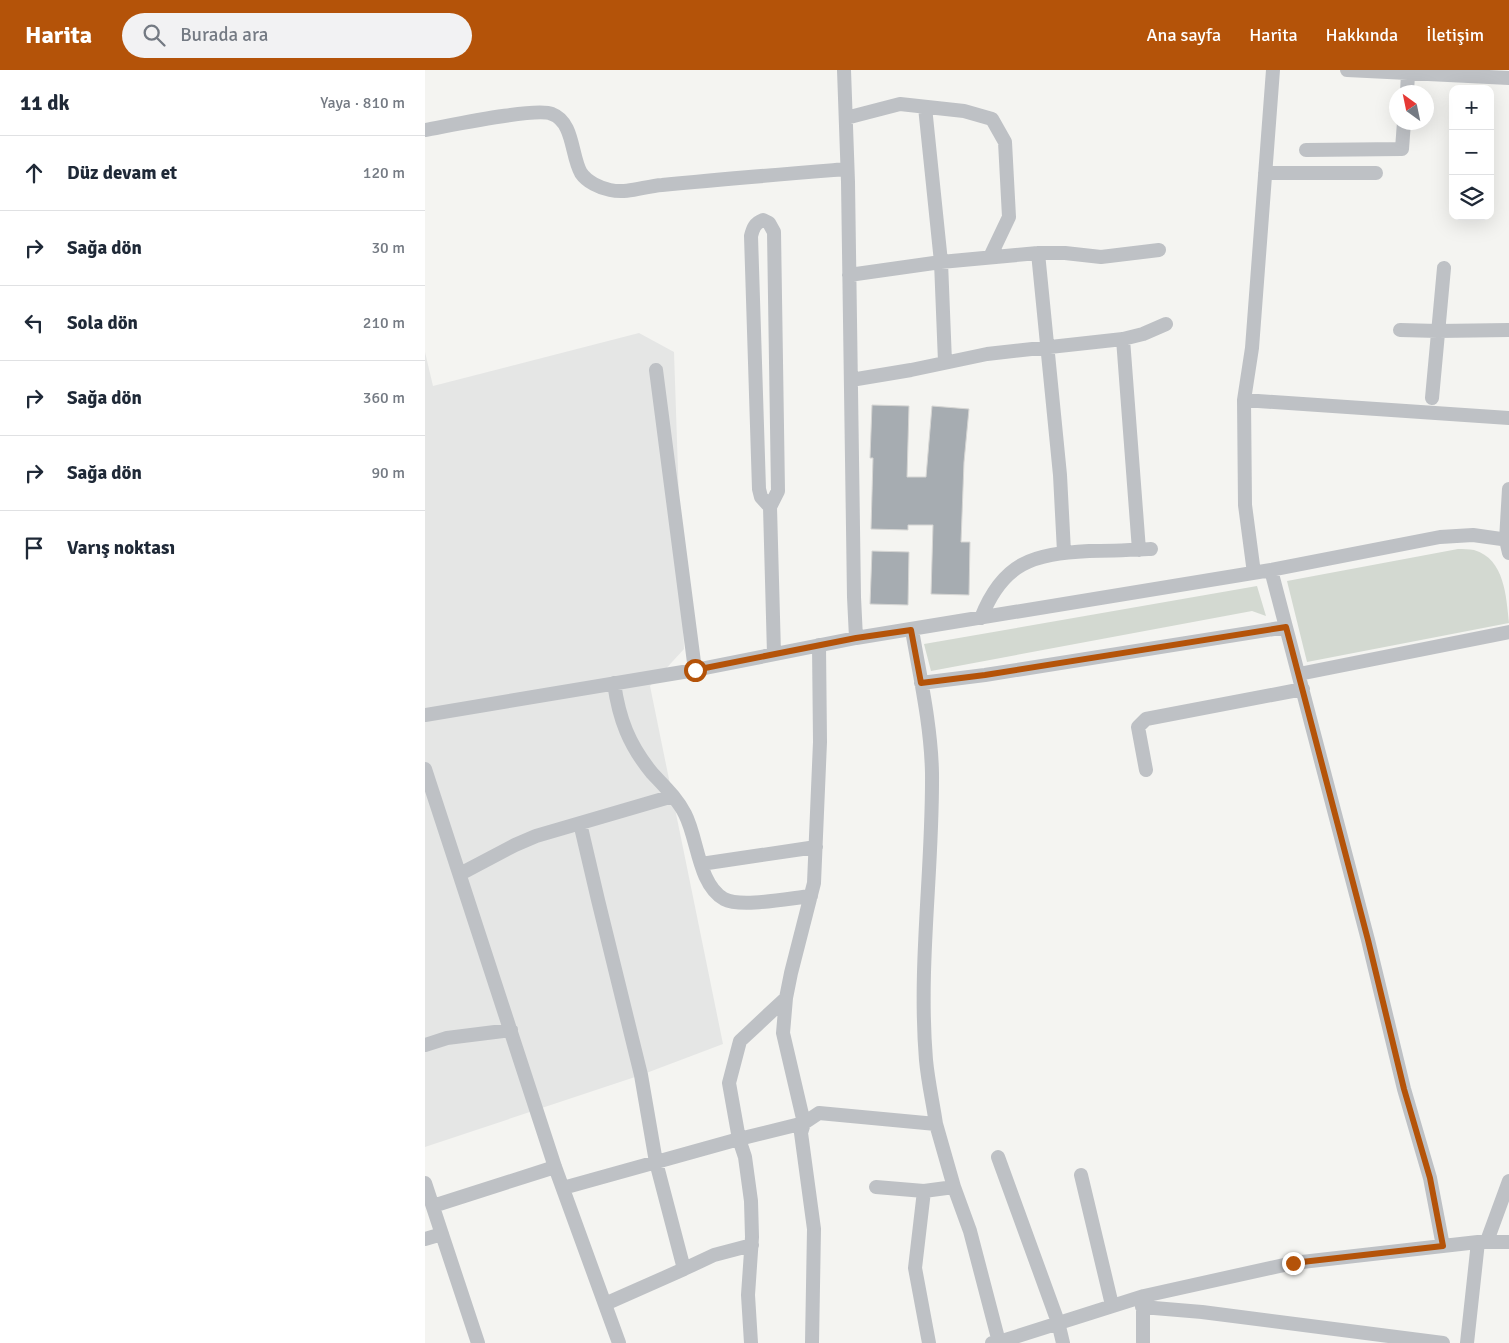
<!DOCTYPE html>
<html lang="tr">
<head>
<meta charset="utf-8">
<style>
	body { margin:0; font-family:Signika,sans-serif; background:#f2f2f3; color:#1f2937 }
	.controls { position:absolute; right:15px; top:15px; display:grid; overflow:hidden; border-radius:10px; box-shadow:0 5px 20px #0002 }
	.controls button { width:45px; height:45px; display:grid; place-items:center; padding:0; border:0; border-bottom:1px solid #e0e1e3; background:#fff; color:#1f2937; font:25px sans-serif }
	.compass { position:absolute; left:964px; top:15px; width:45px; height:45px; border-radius:50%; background:#fff; box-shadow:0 5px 20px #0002; rotate:327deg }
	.stop { position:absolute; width:15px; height:15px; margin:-11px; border:4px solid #b45309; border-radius:50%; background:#fff }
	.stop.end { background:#b45309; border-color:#fff; box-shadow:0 1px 5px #0008 }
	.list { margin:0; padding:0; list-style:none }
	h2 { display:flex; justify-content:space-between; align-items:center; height:65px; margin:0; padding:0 20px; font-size:21px }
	h2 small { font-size:16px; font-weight:400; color:#747a83 }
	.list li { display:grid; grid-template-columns:32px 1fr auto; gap:15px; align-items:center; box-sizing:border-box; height:75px; padding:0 20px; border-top:1px solid #e0e1e3 }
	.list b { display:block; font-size:19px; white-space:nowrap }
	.list em { font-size:16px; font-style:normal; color:#747a83 }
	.icon { flex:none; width:28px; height:28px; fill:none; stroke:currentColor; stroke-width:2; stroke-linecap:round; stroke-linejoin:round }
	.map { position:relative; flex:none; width:1084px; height:1273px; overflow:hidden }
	header { display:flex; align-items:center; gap:30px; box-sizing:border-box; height:70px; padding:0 25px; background:#b45309; color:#fff }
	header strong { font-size:24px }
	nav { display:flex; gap:28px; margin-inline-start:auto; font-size:18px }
	.search { width:350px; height:45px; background:#f2f2f3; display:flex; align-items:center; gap:12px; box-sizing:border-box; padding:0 18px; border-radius:28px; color:#747a83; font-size:19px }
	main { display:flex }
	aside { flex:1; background:#fff }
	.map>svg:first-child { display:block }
	.built { fill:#e5e6e5 }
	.green { fill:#d3d9d1 }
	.building { fill:#a6acb1; stroke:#d6d6d4 }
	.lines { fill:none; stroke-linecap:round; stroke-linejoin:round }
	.minor { stroke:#bec1c5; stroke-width:14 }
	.route { stroke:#b45309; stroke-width:6 }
</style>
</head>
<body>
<header>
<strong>Harita</strong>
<div class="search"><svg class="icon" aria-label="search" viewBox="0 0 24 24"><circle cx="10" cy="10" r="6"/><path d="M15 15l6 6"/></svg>Burada ara</div>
<nav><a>Ana sayfa</a><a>Harita</a><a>Hakkında</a><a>İletişim</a></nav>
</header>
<main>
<aside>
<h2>11 dk<small>Yaya · 810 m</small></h2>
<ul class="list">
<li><svg class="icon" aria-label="ahead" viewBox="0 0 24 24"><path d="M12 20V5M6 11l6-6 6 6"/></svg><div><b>Düz devam et</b></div><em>120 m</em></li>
<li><svg class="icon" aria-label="right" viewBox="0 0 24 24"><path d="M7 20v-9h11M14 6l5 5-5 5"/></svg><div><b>Sağa dön</b></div><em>30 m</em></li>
<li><svg class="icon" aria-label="left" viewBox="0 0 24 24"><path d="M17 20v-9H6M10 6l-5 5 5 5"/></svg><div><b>Sola dön</b></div><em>210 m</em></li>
<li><svg class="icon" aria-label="right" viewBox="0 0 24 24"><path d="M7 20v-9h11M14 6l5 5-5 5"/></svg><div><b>Sağa dön</b></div><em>360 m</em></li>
<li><svg class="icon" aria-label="right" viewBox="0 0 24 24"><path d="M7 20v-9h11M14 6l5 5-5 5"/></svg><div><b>Sağa dön</b></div><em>90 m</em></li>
<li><svg class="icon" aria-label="arrive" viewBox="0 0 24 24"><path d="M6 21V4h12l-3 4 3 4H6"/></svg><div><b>Varış noktası</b></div></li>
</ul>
</aside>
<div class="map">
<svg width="1084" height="1273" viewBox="0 0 1084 1273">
	<rect width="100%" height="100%" fill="#f4f4f1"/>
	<path class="built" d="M214,263l35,19 10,297 -34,37 73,358 -82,31 -216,72v-795l8,34z"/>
	<path class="green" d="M1033,479c5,0 11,0 16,1 31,9 32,47 35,73l-202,39 -20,-81z
		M832,516l9,30 -14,-5 -321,60 -7,-27z"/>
	<path class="building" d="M447,335l37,1 -2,71h19l6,-71 37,3 -5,53 -3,80h9l-1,53 -38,-1 2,-69h-25v5l-37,-1 2,-71h-3z
		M447,481l37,1 -1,53 -38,-1z"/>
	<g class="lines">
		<path class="minor" d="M419,0l4,112 6,415 2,41
			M922,0l162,8
			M982,22l1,-18
			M500,37l16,155 4,100
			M421,48l54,-14 64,7 28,8 13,23 4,75 -19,40
			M0,60c23,-4 111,-23 127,-16 22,8 19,42 29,59 6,9 19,15 29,17 18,4 35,-4 52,-5 62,-6 124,-11 185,-16
			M881,80l96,-1 2,-27
			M840,103h111
			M613,183l22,222 4,77
			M424,205l92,-13 97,-9h27l36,4 58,-7
			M975,260l38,1 71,-1
			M698,269l16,211
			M231,300l39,300
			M426,310l60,-10 76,-16 136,-15 20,-5 23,-10
			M1007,328l12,-130
			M819,330l265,18
			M1084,419l-3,51 3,13
			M345,437l-9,-10 -2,-8 -8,-253c2,-8 4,-13 12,-16l6,3 5,9 4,259 -8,16 4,147
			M846,500l97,370 36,149 26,89 13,68
			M829,503l-9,-68 -1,-105 8,-52 21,-278
			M556,548c22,-56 52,-64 108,-67 21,0 41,-1 62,-2
			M874,604l210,-42
			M189,613c5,36 15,62 38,90 12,13 25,25 33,41 13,25 13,70 39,85 17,9 66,-1 87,-3
			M496,613l64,-8 301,-48
			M0,645l270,-45 161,-32 415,-68 169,-33 33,-2 36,5
			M0,699l130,398 64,176
			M721,700l-8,-43 8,-8 157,-30
			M155,753l18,77 43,175 15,87 28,107 30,-14 38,-10
			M276,794l115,-17
			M35,804l55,-29 21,-9 137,-40
			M0,975l22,-7 64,-8
			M511,1054l18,63 16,44 29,111 -7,1
			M573,1087l60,165 5,21
			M656,1105l31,130
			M0,1113l53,160
			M451,1117l48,4
			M138,1118l176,-49 65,-16 15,-10 117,11c-3,-21 -8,-42 -10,-64 -8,-95 7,-192 6,-287 -1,-48 -12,-96 -20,-143
			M8,1136l122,-39
			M0,1169l17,-5
			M1062,1171l22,-60
			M180,1234l79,-35
			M717,1237l60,5 241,31
			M326,1273l-3,-48 4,-58 -1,-36 -6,-44 -6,-18 -10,-56 11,-42 46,-43
			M387,1273l2,-114 -13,-96 3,-10 -21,-90 3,-35 5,-25 23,-90 6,-141 -1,-97
			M504,1273l-14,-75 9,-77 30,-4
			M574,1273v-1l145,-46 149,-33 185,-21h31
			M718,1273v-44
			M1042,1273l11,-101"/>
	</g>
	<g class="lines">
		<path class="route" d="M270,600l161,-32 55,-8 10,53 64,-8 301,-48 82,313 36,149 26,89 13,68 -150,17"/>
	</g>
</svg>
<div class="controls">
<button>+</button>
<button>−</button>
<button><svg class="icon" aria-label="layers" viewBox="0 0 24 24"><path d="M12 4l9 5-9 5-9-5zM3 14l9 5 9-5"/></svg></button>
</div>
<svg class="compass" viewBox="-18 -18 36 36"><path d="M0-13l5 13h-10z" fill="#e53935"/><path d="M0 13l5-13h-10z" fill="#747a83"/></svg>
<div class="stop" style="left:270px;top:600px"></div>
<div class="stop end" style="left:868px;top:1193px"></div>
</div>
</main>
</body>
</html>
